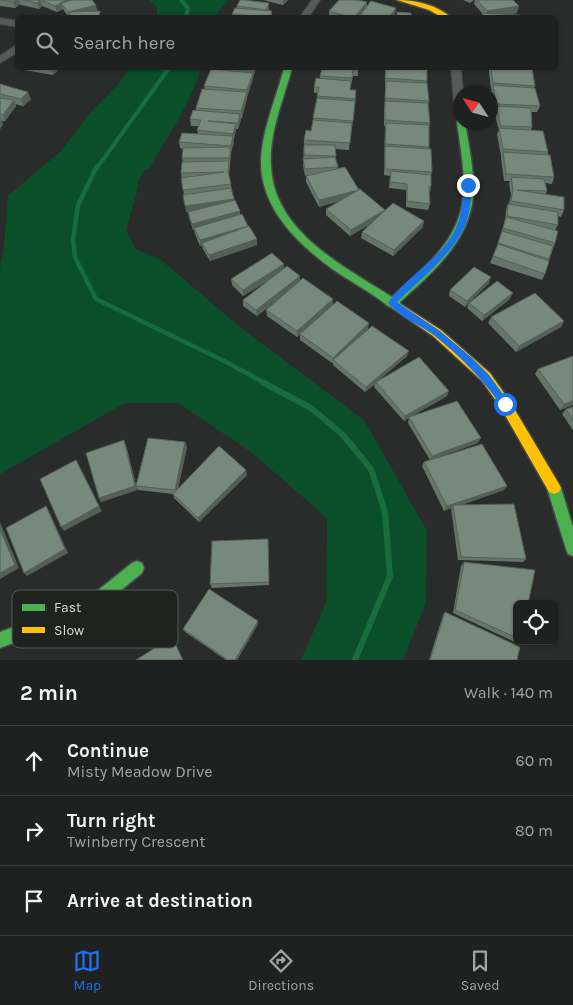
<!DOCTYPE html>
<html lang="en">
<head>
<meta charset="utf-8">
<style>
	body { margin:0; font-family:Karla,sans-serif; background:#2c2e2d; color:#f1f3f6 }
	.controls { position:absolute; right:15px; bottom:15px; display:grid; overflow:hidden; border-radius:8px; box-shadow:0 1px 4px #0004 }
	.controls button { width:45px; height:45px; display:grid; place-items:center; padding:0; border:0; border-bottom:1px solid #3c3e3e; background:#1f2120; color:#f1f3f6; font:25px sans-serif }
	.compass { position:absolute; left:453px; top:85px; width:45px; height:45px; border-radius:50%; background:#1f2120; box-shadow:0 1px 4px #0004; rotate:306deg }
	.stop { position:absolute; width:15px; height:15px; margin:-11px; border:4px solid #1a73e8; border-radius:50%; background:#fff }
	.stop.end { background:#1a73e8; border-color:#fff; box-shadow:0 1px 5px #0008 }
	.list { margin:0; padding:0; list-style:none }
	h2 { display:flex; justify-content:space-between; align-items:center; height:65px; margin:0; padding:0 20px; font-size:21px }
	h2 small { font-size:16px; font-weight:400; color:#a1a3a5 }
	.list li { display:grid; grid-template-columns:32px 1fr auto; gap:15px; align-items:center; box-sizing:border-box; height:70px; padding:0 20px; border-top:1px solid #3c3e3e }
	.list b { display:block; font-size:19px; white-space:nowrap }
	.list p { margin:0; font-size:16px; white-space:nowrap; color:#a1a3a5 }
	.list em { font-size:16px; font-style:normal; color:#a1a3a5 }
	.icon { flex:none; width:28px; height:28px; fill:none; stroke:currentColor; stroke-width:2; stroke-linecap:round; stroke-linejoin:round }
	.map { position:relative; flex:none; width:573px; height:660px; overflow:hidden }
	.search { position:absolute; background:#1f2120; box-shadow:0 1px 4px #0004; left:15px; right:15px; top:15px; height:55px; display:flex; align-items:center; gap:12px; box-sizing:border-box; padding:0 18px; border-radius:8px; color:#a1a3a5; font-size:19px }
	.sheet { height:275px; background:#1f2120 }
	nav { display:flex; justify-content:space-around; align-items:center; box-sizing:border-box; height:70px; border-top:1px solid #3c3e3e; background:#1f2120; font-size:14px; color:#a1a3a5 }
	nav a { display:grid; justify-items:center; gap:2px }
	nav .on { color:#1a73e8 }
	.map>svg:first-child { display:block }
	.green { fill:#0b4e2a }
	.lines { fill:none; stroke-linecap:round; stroke-linejoin:round }
	.stream-far2 { stroke:#186d3d; stroke-width:4 }
	.stream-far1 { stroke:#186d3d; stroke-width:4.5 }
	.stream { stroke:#186d3d; stroke-width:6 }
	.street-casing { stroke:#454846; stroke-width:2 }
	.fast-casing { stroke:#454846; stroke-width:3 }
	.slow-casing { stroke:#454846; stroke-width:3 }
	.street { fill:#585a58; fill-rule:evenodd }
	.fast { fill:#4caf50; fill-rule:evenodd }
	.slow { fill:#ffc107; fill-rule:evenodd }
	.wall { fill:#66756b }
	.shaded-wall { fill:#535f57 }
	.building { fill:#77887c; stroke:#535f57 }
	.route { fill:#1a73e8 }
	.key { fill:#1e231f; stroke:#565a56; stroke-width:1 }
	.key-label { font-size:14px; fill:#d7dbd8 }
</style>
</head>
<body>
<div class="map">
<svg width="573" height="660" viewBox="0 0 573 660">
	<rect width="100%" height="100%" fill="#292c2a"/>
	<path class="green" d="M149,0h80l-10,10 -2,7 -60,1v-11z
		M129,68h72c-10,35 -33,68 -52,101h-4l-8,15 2,1 -13,45 10,19 25,11 84,71 119,89 63,111 -1,72 -23,57h-102l25,-57 1,-85 -76,-66 -73,-49h-53l-125,71v-205l4,-23 4,-50 53,-45 29,-38 30,-31z"/>
	<g class="lines">
		<path class="stream-far2" d="M181,0l7,8 -2,10
			M97,168l72,-100"/>
		<path class="stream-far1" d="M97,166l-19,39 -5,35 2,17 21,42 128,62 41,22"/>
		<path class="stream" d="M262,382l49,26 32,27 28,34 14,43 5,64 -35,84"/>
		<g class="street-casing">
			<path id="street" d="M312,0h8l-12,18h-9z
				M0,18l18,3v6l-18,-3z
				M18,44v8l-18,11v-7z
				M451,68h10l2,24h-3v25l-5,-3z"/>
		</g>
		<g class="fast-casing">
			<path id="fast" d="M284,68h8c-8,31 -23,64 -21,97 2,66 72,101 121,132 30,-27 66,-55 71,-98 3,-25 -3,-52 -6,-77l3,-3v3h5c4,25 10,51 8,76 -5,45 -42,76 -73,104l1,3 -1,3 -4,1 -8,-3c-17,-14 -39,-25 -57,-38 -34,-25 -69,-59 -70,-104 0,-32 15,-65 23,-96z
				M554,482l5,2 2,4 12,39v29l-5,-2 -2,-5 -19,-61 2,-4z
				M137,561l5,2 2,5 -2,5 -46,38 -96,37v-16l86,-32 46,-37z"/>
		</g>
		<g class="slow-casing">
			<path id="slow" d="M397,0c20,0 40,5 55,18h-9l-14,-8z
				M396,301l45,29 49,43 19,27 50,84 2,4 -2,4 -5,2 -5,-2 -48,-84 -19,-27 -49,-45 -41,-28 -1,-3 1,-3z"/>
		</g>
		<use href="#street" class="street"/>
		<use href="#fast" class="fast"/>
		<use href="#slow" class="slow"/>
	</g>
	<path class="wall" d="M0,0h92l9,18h-32l-6,-9 -6,3 -15,-6 -3,3 -18,-4 -1,-1 -5,4 -15,-2z
		M263,0h25l-5,5z
		M463,0h11l-4,3z
		M475,0h38l4,13 -12,2 16,3h-40l1,-5 -8,-9z
		M367,2v5l29,1 -1,6 -2,4h-64v-7z
		M269,3v6l-1,2h4v6l-41,1 1,-1v-3l5,-6v-2z
		M23,68h37l-7,7 -29,-5z
		M212,68h44l-9,29 -5,21h-1l-3,11h-2l-2,10v4l-3,9 -2,24 5,24 6,11v4l17,24v6l-47,16 -7,-12 -1,-3h-2l-5,-12 -1,-5 -1,1 -4,-12 -1,-6h-2l-5,-39 2,-11 -1,-4 1,-9 -3,-1 -1,-6 19,-8 -1,-4 2,-4h-8l-1,-7 6,-9v-2l9,-19 -1,-3 8,-17z
		M358,68v8h-5l-3,14h6l-1,18 -3,19h-1l-2,23 -14,-1 1,9 2,11 21,21 26,20 38,17 -30,29 -32,-18 1,-6 8,-8 -20,12 -24,-21v-6l13,-8 -20,6 -13,-25v-6l3,-1 -4,1 -2,-11 1,-20v-5l7,-9 6,-33 1,-5h-4v-6l6,-9v-2z
		M385,68h42v15l2,18 -1,5 2,17 -1,6v20l3,23 -1,3v11l-1,7v11l-2,6 -22,-3v-17l-17,-2 1,-12 -6,-1 1,-49h-1v-18l1,-7z
		M488,68h43l4,18 -1,2 6,18 -3,6h-6l1,15 -1,3 17,22v2l6,23 -2,7 -7,-1 2,8 -1,3 18,16 -3,7 -3,-1v9l-3,5v13l-6,18 -4,13 -3,6 -52,-17 6,-14 9,-28 1,-11 2,-6h1l2,-9 -2,-12 1,-2h-6l-3,-23v-2l-4,-22 2,-4 -5,-18 1,-2h-1l-3,-19 1,-2h-1l-2,-17v-2h-1z
		M0,84l31,15 -8,7 -8,-2 1,2 -11,15h-4l2,3 -3,5z
		M284,268l16,13 33,18v5l35,25 -9,9 48,18 -26,22 66,18 -37,21 68,26 -42,15 68,32 -43,15 65,54 -3,3 -65,-2 -7,-52 -7,3 -22,-45 2,-4 6,-2 -22,-37 1,-5 -5,3 -30,-34 1,-3 -10,8 -32,-27v-2h-1l-32,-23v-6l6,-5 -9,8 -30,-21 -1,-6 20,-17 -29,23 -14,-10v-6l26,-20 -26,16 -11,-11 -1,-6z
		M489,283l-20,19 41,-3 -28,22 -15,-13 2,-5 -4,4 -16,-11 1,-6z
		M491,317l73,4 -3,6 -45,25 -28,-29z
		M538,369l35,36 -13,5 -25,-36z
		M573,407v23l-11,-16 4,-5z
		M185,442l2,5 -9,41 69,-13 -48,47 -25,-24 -1,-4 -35,-4 -2,-3 1,3 -36,12 -2,-4 27,-53 10,40z
		M268,539l1,46 -57,3 -2,-4z
		M464,562l53,42v37h2l-2,2 -64,-30 8,-47z
		M445,612l72,48h-88l14,-45z
		M258,624l-21,36h-11l-41,-28 -2,-3z"/>
	<path class="shaded-wall" d="M15,0h4l1,4 -5,4 -2,-6z
		M41,0l1,6 -3,3 -2,-6z
		M66,0h12l-17,3 2,6 -6,3 -2,-6z
		M283,0h5l-5,5z
		M367,2l-1,6 -7,10h-5z
		M269,3v6l-3,7v-6z
		M96,5l1,7 -28,6 -1,-6z
		M519,6l-2,7 -31,5 1,-7z
		M396,8l-1,6 -2,4h-4z
		M52,68h8l-7,7 -2,-6z
		M254,68h2l-3,9v-6z
		M253,73v6l-6,18v-7z
		M28,92l3,7 -8,7 -2,-7z
		M247,92v7l-5,19 -1,-7z
		M14,100l2,6 -11,15 -2,-6z
		M240,114l1,6 -3,9v-6z
		M0,117l3,7 -3,5z
		M236,124v6l-2,9v4l-3,9v-6l2,-9v-3z
		M359,190l-1,6 -39,11v-7z
		M234,199v7l-48,6 -1,-6z
		M385,210l-1,6 -34,20 1,-6z
		M240,211v6l-47,13 -1,-6z
		M424,221l-1,6 -30,29 1,-6z
		M248,226v6l-46,11v3h-2v-6z
		M257,239v6l-47,16 -1,-6z
		M284,264v6l-41,26v-6z
		M300,276v6l-43,34 -1,-6z
		M491,277l-2,6 -24,24 2,-6z
		M513,293l-3,6 -28,22 2,-6z
		M333,299v6l-36,32v-6z
		M564,321l-3,6 -45,25 3,-6z
		M369,323l-1,6 -33,32 -2,-1 -1,3 1,-5z
		M409,351l-2,5 -31,27v-1l-1,2 -10,8 1,-5z
		M449,391l-2,5 -43,25 1,-5z
		M573,401v4l-13,5 4,-6z
		M481,438l-3,5 -48,17 2,-4z
		M124,440l2,5 11,45 -36,12 -2,-4z
		M185,442l2,5 -10,47 -2,-4z
		M76,460l26,51 -38,20 -3,-4z
		M246,470l1,5 -48,47 -1,-4z
		M507,486l-3,4 -51,18v-3l-2,3 -7,3 3,-5z
		M46,506l3,5 19,42 -41,23 -3,-3z
		M0,522l19,46 -19,11z
		M258,621v3l-21,36h-2z"/>
	<path class="building" d="M1,0h14l-2,2z
		M24,0h16l-3,3z
		M41,0h25l-11,6z
		M73,0h19l4,5 -28,7 -7,-9z
		M240,0h5l24,3 -3,7 -29,-4z
		M339,0h19l9,2 -13,16h-1l-24,-7z
		M477,0h36l6,6 -32,5z
		M371,1l25,7 -7,10h-31z
		M235,8l37,3 -3,7 -37,-4z
		M100,11l-1,7h-30l1,-6z
		M397,12l14,1v5h-15z
		M482,13l38,2 1,3h-38z
		M218,68h36l-1,3z
		M322,68h36v2l-5,-1 -1,9 -32,-2z
		M386,68h41v13l-42,-3z
		M491,68h41l3,18 -42,-3z
		M211,69l42,4 -6,17 -43,-4z
		M316,78l35,3 -1,9h6l-1,9 -38,-3 2,-9h-5z
		M386,81l41,2 2,18 -44,-3z
		M0,84l28,8 -7,7 -21,-5z
		M493,85l42,3 5,18 -44,-2z
		M202,89l45,3 -6,19 -45,-3z
		M0,98l14,2 -11,15 -3,-1z
		M317,98l38,3 -2,20 -40,-3z
		M385,101l43,2 2,20 -45,-3z
		M496,106l35,2 1,19 -31,-1z
		M193,110l47,4 -2,9 -30,-2 28,3 -3,10 -36,-4 4,-10 -11,-1z
		M313,120l39,3 -2,20 -46,-3 2,-10 5,1z
		M386,123l43,2v22l-44,-3z
		M499,128l44,3 5,21 -45,-3z
		M182,133l51,3 -2,10 -52,-4z
		M304,145h31l1,11 -32,-1z
		M385,146l46,3 1,23 -47,-3z
		M230,147v11h-48l1,-10z
		M503,152l47,3 4,22 -48,-3z
		M335,157l3,10 -33,2 -2,-10z
		M229,161l-1,11 3,12 -48,6 -2,-12 43,-6 -43,1 1,-11z
		M345,167l14,23 -40,10 -13,-24z
		M391,171l40,4v11h-2l1,18 -23,-3v-17l-17,-2z
		M511,177l33,2 3,12 -30,-1 47,7v13l-53,-9 2,-12z
		M231,188l3,11 -49,7 -2,-11z
		M360,189l25,21 -34,20 -25,-21z
		M235,200l5,11 -48,13 -4,-12z
		M393,203l31,18 -30,29 -32,-18z
		M508,204l50,8v13l-51,-9z
		M242,214l6,12 -48,14 -6,-12z
		M506,217l52,14 -3,12 -52,-15z
		M249,226l8,13 -48,16 -7,-12z
		M502,231l51,15 -4,13 -51,-16z
		M498,244l51,17 -4,13 -52,-18z
		M272,253l12,11 -41,26 -12,-11z
		M287,266l13,10 -44,34 -13,-10z
		M474,267l17,10 -24,24 -17,-11z
		M303,278l30,21 -36,32 -31,-21z
		M497,281l16,12 -29,22 -15,-12z
		M535,293l29,28 -45,25 -28,-29z
		M337,301l32,22 -36,35 -33,-24z
		M372,326l37,25 -43,36 -33,-27z
		M573,356v45l-9,3 -26,-35z
		M419,357l30,34 -44,25 -29,-34z
		M457,401l24,37 -49,18 -23,-39z
		M573,407v13l-7,-11z
		M148,438l37,4 -10,48 -39,-4z
		M124,440l11,46 -36,12 -13,-45z
		M482,444l25,42 -60,20 -23,-44z
		M219,446l27,24 -48,48 -25,-24z
		M76,460l23,46 -38,21 -21,-48z
		M514,504l12,55 -65,-2 -8,-52z
		M46,506l19,43 -41,24 -18,-45z
		M0,529l15,36 -15,8z
		M268,539l1,43 -59,2 2,-43z
		M464,562l71,8 -7,34h-11v34l-62,-28z
		M209,589l49,32 -23,39h-7l-45,-31z
		M445,612l75,35 -3,13h-87z
		M172,637l11,23h-47z"/>
	<path class="route" d="M466,183l6,2c-1,10 -1,21 -4,31 -7,32 -48,63 -71,86l43,29 32,27 17,17 19,26 1,3 -4,4 -3,-1c-19,-28 -41,-50 -67,-71 -14,-11 -36,-19 -47,-33 19,-28 54,-44 68,-75 7,-14 5,-30 10,-45z"/>
	<rect x="12" y="590" width="166" height="58" rx="8" class="key"/>
	<rect x="22" y="604" width="23" height="7" fill="#4caf50"/>
	<rect x="22" y="627" width="23" height="6" fill="#ffc107"/>
	<g class="key-label">
		<text x="54" y="612">Fast</text>
		<text x="54" y="635">Slow</text>
	</g>
</svg>
<div class="controls">
<button><svg class="icon" aria-label="locate" viewBox="0 0 24 24"><circle cx="12" cy="12" r="6"/><path d="M12 2v4M12 18v4M2 12h4M18 12h4"/></svg></button>
</div>
<svg class="compass" viewBox="-18 -18 36 36"><path d="M0-13l5 13h-10z" fill="#e53935"/><path d="M0 13l5-13h-10z" fill="#a1a3a5"/></svg>
<div class="stop" style="left:505px;top:404px"></div>
<div class="stop end" style="left:468px;top:185px"></div>
<div class="search"><svg class="icon" aria-label="search" viewBox="0 0 24 24"><circle cx="10" cy="10" r="6"/><path d="M15 15l6 6"/></svg>Search here</div>
</div>
<section class="sheet">
<h2>2 min<small>Walk · 140 m</small></h2>
<ul class="list">
<li><svg class="icon" aria-label="ahead" viewBox="0 0 24 24"><path d="M12 20V5M6 11l6-6 6 6"/></svg><div><b>Continue</b><p>Misty Meadow Drive</p></div><em>60 m</em></li>
<li><svg class="icon" aria-label="right" viewBox="0 0 24 24"><path d="M7 20v-9h11M14 6l5 5-5 5"/></svg><div><b>Turn right</b><p>Twinberry Crescent</p></div><em>80 m</em></li>
<li><svg class="icon" aria-label="arrive" viewBox="0 0 24 24"><path d="M6 21V4h12l-3 4 3 4H6"/></svg><div><b>Arrive at destination</b></div></li>
</ul>
</section>
<nav>
<a class="on"><svg class="icon" aria-label="map" viewBox="0 0 24 24"><path d="M3 6l6-2 6 2 6-2v14l-6 2-6-2-6 2zM9 4v14M15 6v14"/></svg>Map</a>
<a><svg class="icon" aria-label="directions" viewBox="0 0 24 24"><path d="M12 3l9 9-9 9-9-9zM9 14v-3h6M13 9l2 2-2 2"/></svg>Directions</a>
<a><svg class="icon" aria-label="saved" viewBox="0 0 24 24"><path d="M7 4h10v16l-5-4-5 4z"/></svg>Saved</a>
</nav>
</body>
</html>
